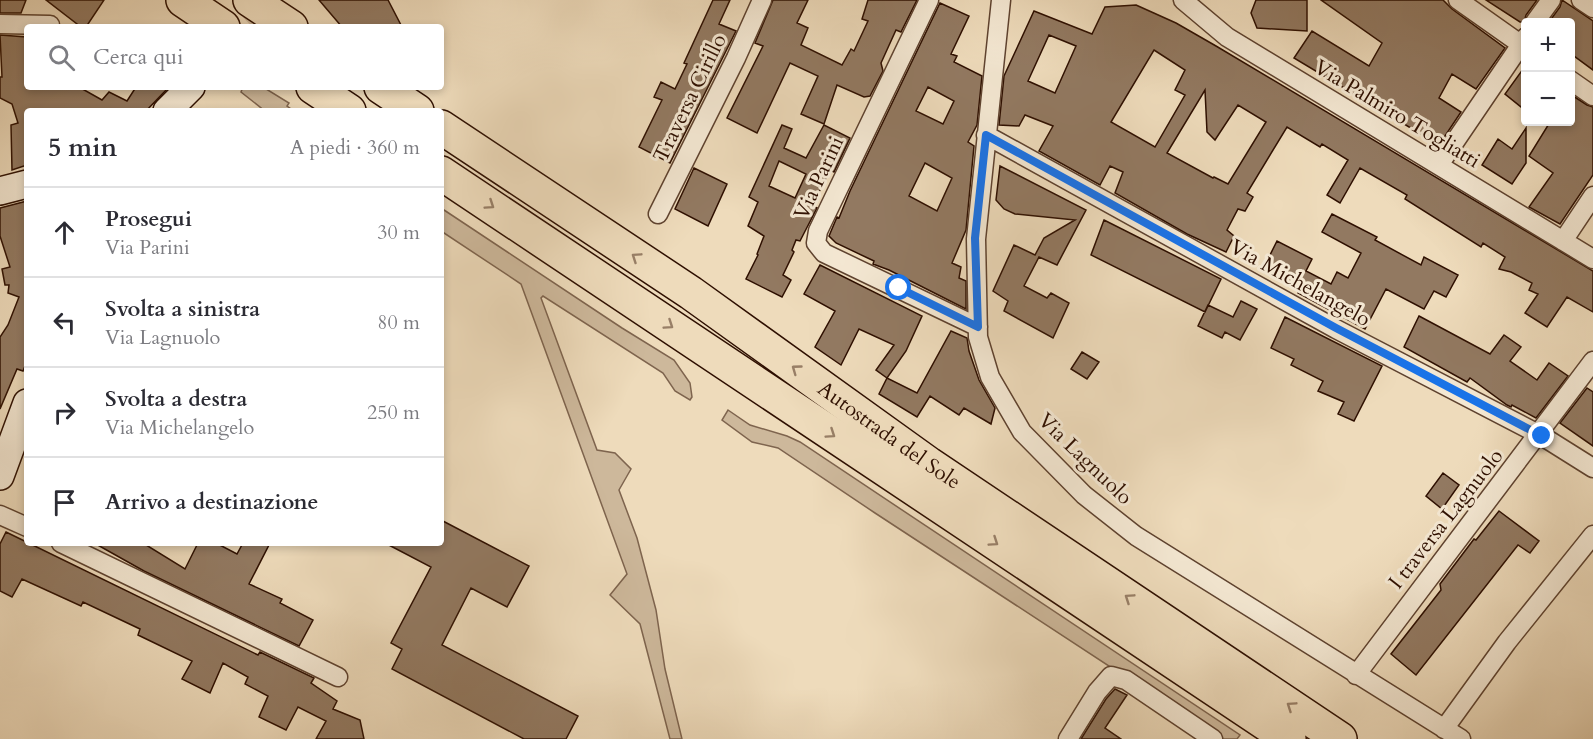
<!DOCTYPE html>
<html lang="it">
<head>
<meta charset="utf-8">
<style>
	body { margin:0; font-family:Cardo,serif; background:#f7f7f7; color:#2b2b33 }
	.controls { position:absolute; right:18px; top:18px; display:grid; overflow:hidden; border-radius:6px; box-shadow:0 3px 9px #0003 }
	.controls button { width:54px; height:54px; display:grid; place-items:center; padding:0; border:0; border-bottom:2px solid #e1e1e2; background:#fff; color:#2b2b33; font:30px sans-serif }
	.stop { position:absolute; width:18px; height:18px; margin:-14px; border:4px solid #1a73e8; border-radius:50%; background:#fff }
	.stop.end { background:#1a73e8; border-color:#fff; box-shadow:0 2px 6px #0008 }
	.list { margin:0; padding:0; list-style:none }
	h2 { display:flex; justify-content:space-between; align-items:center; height:78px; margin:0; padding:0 24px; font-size:26px }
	h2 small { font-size:20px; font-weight:400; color:#7c7c81 }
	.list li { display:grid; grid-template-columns:39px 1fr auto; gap:18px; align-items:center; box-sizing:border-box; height:90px; padding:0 24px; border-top:2px solid #e1e1e2 }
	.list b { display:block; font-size:22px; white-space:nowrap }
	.list p { margin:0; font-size:20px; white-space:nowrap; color:#7c7c81 }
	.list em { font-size:20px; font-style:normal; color:#7c7c81 }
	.icon { flex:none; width:33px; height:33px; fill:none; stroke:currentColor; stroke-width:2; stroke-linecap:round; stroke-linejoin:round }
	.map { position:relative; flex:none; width:1593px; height:739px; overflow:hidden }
	.search { position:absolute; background:#fff; box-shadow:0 3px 9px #0003; left:24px; top:24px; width:420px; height:66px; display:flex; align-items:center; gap:15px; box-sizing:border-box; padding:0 21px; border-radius:6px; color:#7c7c81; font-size:22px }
	.panel { position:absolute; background:#fff; box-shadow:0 3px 9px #0003; left:24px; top:108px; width:420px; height:438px; border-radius:6px }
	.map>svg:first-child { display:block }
	.green { fill:#cdb89b; stroke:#7e644e; stroke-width:1.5 }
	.building { fill:#927961; stroke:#2e0f00; stroke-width:1.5; fill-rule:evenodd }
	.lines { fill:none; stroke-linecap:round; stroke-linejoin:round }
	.secondary-tunnel { stroke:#d1bc9f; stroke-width:27; stroke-dasharray:27 14; stroke-linecap:butt }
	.minor-casing { stroke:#5e422f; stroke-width:21 }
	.secondary-casing { stroke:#2e0f00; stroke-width:30 }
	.motorway-casing { stroke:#2e0f00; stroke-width:36 }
	.minor { stroke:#f4e8d3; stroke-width:18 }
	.secondary { stroke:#f4e8d3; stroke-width:27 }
	.motorway { stroke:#eedbbb; stroke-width:33 }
	.oneway { stroke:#987f67 }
	.route { stroke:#1a73e8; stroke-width:8 }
	.labels { text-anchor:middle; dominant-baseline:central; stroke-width:6; stroke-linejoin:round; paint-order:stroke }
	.street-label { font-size:21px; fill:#2e0f00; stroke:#f4e8d3 }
</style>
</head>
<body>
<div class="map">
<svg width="1593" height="739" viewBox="0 0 1593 739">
	<rect width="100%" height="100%" fill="#eedbbb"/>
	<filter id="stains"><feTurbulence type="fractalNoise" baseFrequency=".00333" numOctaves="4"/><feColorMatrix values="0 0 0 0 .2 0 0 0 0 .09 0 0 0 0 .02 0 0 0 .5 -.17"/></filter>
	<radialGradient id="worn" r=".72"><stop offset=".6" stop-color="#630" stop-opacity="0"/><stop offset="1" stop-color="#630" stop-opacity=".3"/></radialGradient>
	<path class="green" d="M243,87h20l26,16 -2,3 7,5h-29l-24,-19z
		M441,208l181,120 52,32 16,23 2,14 -2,3 -15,-9 -12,-18 -120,-77 -2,2 56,152 18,3 16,16 -12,21 18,48 19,72 9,59 17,70h-12l-30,-115 -30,-29 17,-21 -106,-290 -80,-53z
		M728,410l22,15 37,11 13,6 440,293 -3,4h-19l-114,-63 5,-10 -234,-153 -97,-65 -26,-6 -30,-22z"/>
	<path class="building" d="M0,0h26l-5,13h-21z
		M46,0h58l-18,27h-5z
		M319,0h69l14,27h-60z
		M713,0h17l-11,24 17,7 -66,132 -31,-16 23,-47 -8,-3 7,-15 14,7 12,-25 -3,-1z
		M773,0h35l-11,23 11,5 -7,17 41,20 9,-16 3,2 14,-30 -6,-2 6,-19h49l-16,32 -5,-2 -15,33 2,8 -13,25 -6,1 -27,-12 -13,39 -23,-10 17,-38 -28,-13 -33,70 -30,-15 36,-72 -8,-3z
		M1256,0h51v31l-50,-3 -6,-15z
		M1321,0h122l9,9 53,39 -29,41 -24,-15 -13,24 22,14 -22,33 -145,-87 18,-27 57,35 13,-23z
		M1486,0h51l-11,15 -2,7h-4z
		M1562,0l31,21v49l-23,-17v-31h-21l11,-15z
		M940,3l29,13 -18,38 6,2 -3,6 28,14 -5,49 -9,17 6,4 -8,84 -14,33 9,4 -2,11 7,3v28l-77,-39 -16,-6 1,-3 -38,-18 -7,-7 8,-19 2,1 11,-27zM928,87l26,14 -11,23 -27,-13zM925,163l27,15 -15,33 -28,-15z
		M1136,5l40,18 40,23 377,225v41l-26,-15 -20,30 -22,-14 13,-19 -9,-4 3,-7 -21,-11 -12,-3 6,-12 -22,-14 -2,4 -76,-48 2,-4 -47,-27 -20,35 -13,-8 21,-35 -26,-16 -2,3 -33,-20 -40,66 6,4 -8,14 -7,-2 -11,21 7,6 -8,16 -39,-18 -72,-41 8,-21 -13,-6 -10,19 -61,-34 14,-25 -28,-11 -6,11 -20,-1 5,-49 30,-65 58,23 13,-27zM1049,35l27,11 -21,47 -27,-12zM1154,50l31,20 -10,20 10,5 -30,52 -44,-25zM1205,90l2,42 8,8 23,-35 28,17 -38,62 -14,-7 -1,1 -46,-25z
		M0,35l27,2v50h52l23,13 7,-8 18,9 9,-14h33l-22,23 3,1h-123v54l-15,5 -1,-45 7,-2 -6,-19 -12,-6v-21h2z
		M1526,65v46l-21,-17z
		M1570,94l17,11 6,2v68l-33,49 -31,-17 24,-34 -24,-17 21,-34h20z
		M782,125l10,4 -8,19 22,10 18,-33 26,13 -16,34 -4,-2 -18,36 5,2 -17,33 -4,-1 -4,10 2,2 -11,23 8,5 -9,17 -36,-18 12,-24 -1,-1 7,-18 -16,-10 10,-24 -9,-5zM779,161l27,13 -11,24 -26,-12z
		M1526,128v35l-14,21 -30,-19 16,-26 14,10z
		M1000,166l86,44 -29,55 -18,-8 -15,29 23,12 4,-5 18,10 -16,35 -49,-27 4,-10 -15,-10 21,-46 21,10 9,-17 31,-18 -60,-6 -11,-5 -8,-9z
		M694,168l33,16 -19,42 -33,-17z
		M27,201v160l-4,10 -6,-2 -17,40v-72l8,-12 11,-28 -11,-4 1,-8h-4l-3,-16 8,-2 -10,-31v-28z
		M1332,214l45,23 -2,3 46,25 3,-8 34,18 -12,22 -12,-6 -10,18 -38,-20 -21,40 -67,-36 2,-5 -37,-19 14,-28 35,18 -6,12 25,13 6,-12 11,6 13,-25 -39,-21z
		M1104,220l117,59 -16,33 -114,-57z
		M820,265l102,51 -16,35 -19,27 -11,-8 18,-25 -35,-16 -18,36 -26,-18 20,-36 -31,-17z
		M1241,301l16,8 -17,31 -15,-8 -3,6 -24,-12 10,-21 25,12z
		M1419,316l71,38 14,-19 17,12 -11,14 27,19 12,-17 19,13 -32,42 -24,-13 -1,2 -4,-2 -37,-27 -3,4 -63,-35z
		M1285,317l97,49 -28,55 -16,-7 6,-12 -26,-11 5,-10 -32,-16 3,-6 -23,-11z
		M951,331l16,7 2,13 10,29 16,28 -4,16 -27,-16 -5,7 -29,-19 -13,21 -38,-23 8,-16 30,15z
		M1082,352l17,10 -12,17 -16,-10z
		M1587,388l6,4v54l-33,-23z
		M1443,473l16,12 -17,24 -16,-13z
		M1499,511l40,30 -9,12 -12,-8 -102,130 -25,-21 50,-64 -1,-6 34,-45 2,1z
		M441,520l88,46 -22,41 -36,-19 -29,57 136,71 -12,23h-42l-132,-70 10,-20 -11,-6 40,-76 -46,-24h56z
		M6,532l252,123 2,-3 54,26 -3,5 26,18 -4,8 27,11 4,19h-48l10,-18 -28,-14 -12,23 -27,-13 9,-21 -23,-12 3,-7 -25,-14 -13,30 -28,-14 10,-18 -54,-26 2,-6 -57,-27 -2,4 -59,-27 -10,18 -12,-6v-47z
		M94,543h49l42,26 13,-26h18l21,11 6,-11h27l-21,41 33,15 -2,4 33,17 -14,26 -155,-75z
		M1115,689l12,6 -22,33 16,11h-40l25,-40z"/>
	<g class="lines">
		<path class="secondary-tunnel" d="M252,27l29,-27"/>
		<g class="minor-casing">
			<path id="minor" d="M929,0l-111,231 -2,12 8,10 154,74
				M1001,0l-25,239 2,98 12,40 32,55 62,63 52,41 325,203
				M1183,0l44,37 366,222
				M1458,0l68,48
				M1581,0l12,8
				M1535,22l16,-22
				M0,24l50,1
				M1570,80l23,16
				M986,135l350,194 206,107 51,32
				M1439,165l87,-128
				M658,214l78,-156 26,-58
				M1563,241l30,-45
				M0,515l27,12
				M61,543l277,134
				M1356,675l237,-314
				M1444,729l63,-87 86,-107
				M1068,739l29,-47 14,-16 15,4 87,59"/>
		</g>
		<g class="secondary-casing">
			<path id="secondary" d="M167,111l24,-24
				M0,191l27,-7
				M0,476l27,-73"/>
		</g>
		<g class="motorway-casing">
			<g id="motorway">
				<path d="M183,0l40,27"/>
				<path d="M250,0l41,27"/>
				<path d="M313,87l36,24"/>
				<path d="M381,87l36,24"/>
				<path id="s1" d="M441,127l250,166 238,171 411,275"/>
				<path d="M441,173l848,566"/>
			</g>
		</g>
		<use href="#minor" class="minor"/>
		<use href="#secondary" class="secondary"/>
		<use href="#motorway" class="motorway"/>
	</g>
	<defs><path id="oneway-chevron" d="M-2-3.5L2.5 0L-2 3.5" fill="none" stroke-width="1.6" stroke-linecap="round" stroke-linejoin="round" transform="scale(1.5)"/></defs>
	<g class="oneway">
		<use href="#oneway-chevron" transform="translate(490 205) rotate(34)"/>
		<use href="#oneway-chevron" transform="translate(636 257) rotate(-146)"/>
		<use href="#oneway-chevron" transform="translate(669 325) rotate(34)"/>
		<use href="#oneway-chevron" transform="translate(796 369) rotate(-144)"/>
		<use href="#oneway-chevron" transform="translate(831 434) rotate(34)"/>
		<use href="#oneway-chevron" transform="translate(994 542) rotate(34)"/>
		<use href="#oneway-chevron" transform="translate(1129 598) rotate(-146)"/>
		<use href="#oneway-chevron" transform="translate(1291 706) rotate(-146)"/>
	</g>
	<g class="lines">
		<path class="route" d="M899,288l79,39 -3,-89 11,-103 350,193 206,108"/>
	</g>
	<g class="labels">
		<g class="street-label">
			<text transform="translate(690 98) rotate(-64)">Traversa Cirillo</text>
			<text transform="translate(1397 114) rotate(31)">Via Palmiro Togliatti</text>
			<text transform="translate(819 178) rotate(-65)">Via Parini</text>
			<text transform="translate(1300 283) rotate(29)">Via Michelangelo</text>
			<text stroke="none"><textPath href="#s1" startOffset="544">Autostrada del Sole</textPath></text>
			<text transform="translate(1085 459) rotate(44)">Via Lagnuolo</text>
			<text transform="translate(1446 519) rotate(-52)">I traversa Lagnuolo</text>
		</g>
	</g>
	<rect width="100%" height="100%" filter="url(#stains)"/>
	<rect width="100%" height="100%" fill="url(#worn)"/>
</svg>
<div class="controls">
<button>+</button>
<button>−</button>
</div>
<div class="stop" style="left:899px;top:288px"></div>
<div class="stop end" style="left:1542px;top:436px"></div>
<div class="search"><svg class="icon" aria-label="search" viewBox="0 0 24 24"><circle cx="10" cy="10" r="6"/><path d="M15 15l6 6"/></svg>Cerca qui</div>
<section class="panel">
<h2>5 min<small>A piedi · 360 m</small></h2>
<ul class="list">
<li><svg class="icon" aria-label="ahead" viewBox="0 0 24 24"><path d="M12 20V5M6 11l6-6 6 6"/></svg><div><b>Prosegui</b><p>Via Parini</p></div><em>30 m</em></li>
<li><svg class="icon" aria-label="left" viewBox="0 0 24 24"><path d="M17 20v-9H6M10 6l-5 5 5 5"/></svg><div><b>Svolta a sinistra</b><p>Via Lagnuolo</p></div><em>80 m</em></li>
<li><svg class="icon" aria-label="right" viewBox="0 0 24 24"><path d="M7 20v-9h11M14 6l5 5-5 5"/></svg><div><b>Svolta a destra</b><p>Via Michelangelo</p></div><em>250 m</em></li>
<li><svg class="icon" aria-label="arrive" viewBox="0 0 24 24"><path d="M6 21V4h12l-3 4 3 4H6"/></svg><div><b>Arrivo a destinazione</b></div></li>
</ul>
</section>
</div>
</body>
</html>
